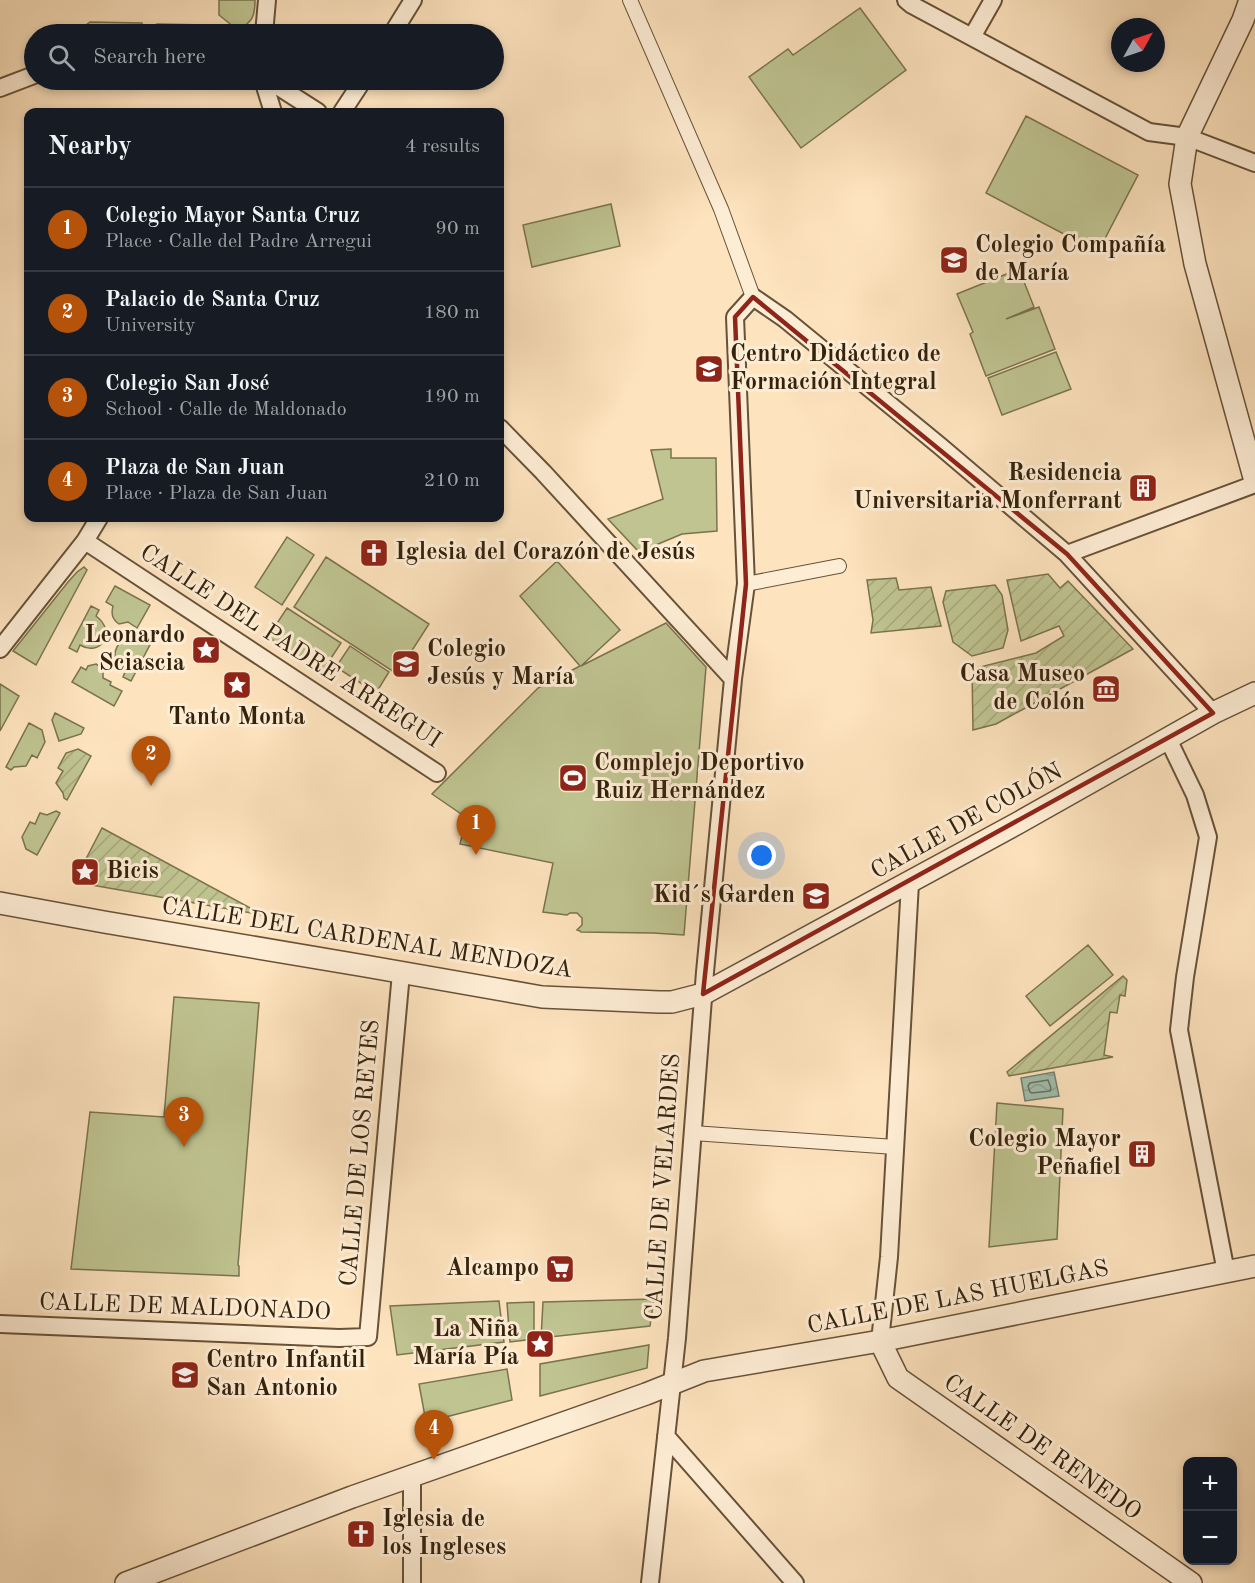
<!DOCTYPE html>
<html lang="en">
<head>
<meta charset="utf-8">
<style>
	body { margin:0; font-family:"Old Standard TT",serif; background:#20242c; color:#f1f3f6 }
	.controls { position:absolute; right:18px; bottom:18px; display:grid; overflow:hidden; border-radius:12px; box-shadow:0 3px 9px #0003 }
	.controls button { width:54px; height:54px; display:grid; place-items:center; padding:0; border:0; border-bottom:2px solid #363941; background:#171b24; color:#f1f3f6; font:30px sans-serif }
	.compass { position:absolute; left:1111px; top:18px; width:54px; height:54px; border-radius:50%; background:#171b24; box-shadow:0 3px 9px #0003; rotate:50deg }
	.you { position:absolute; left:762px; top:856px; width:21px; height:21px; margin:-15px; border:4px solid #fff; border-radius:50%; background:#1a73e8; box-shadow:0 0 0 9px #1a73e833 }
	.badge { display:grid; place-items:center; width:39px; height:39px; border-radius:50%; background:#b45309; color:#fff; font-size:20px; font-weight:700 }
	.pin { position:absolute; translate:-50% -50px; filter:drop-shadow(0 2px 3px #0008) }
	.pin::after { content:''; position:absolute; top:32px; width:21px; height:18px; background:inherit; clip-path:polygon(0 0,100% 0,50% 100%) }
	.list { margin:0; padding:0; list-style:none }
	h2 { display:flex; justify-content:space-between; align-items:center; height:78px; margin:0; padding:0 24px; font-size:26px }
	h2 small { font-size:20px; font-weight:400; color:#9ea1a6 }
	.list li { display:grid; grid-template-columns:39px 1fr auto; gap:18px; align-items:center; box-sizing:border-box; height:84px; padding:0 24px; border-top:2px solid #363941 }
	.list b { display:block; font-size:22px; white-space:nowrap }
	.list p { margin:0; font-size:20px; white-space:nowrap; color:#9ea1a6 }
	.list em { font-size:20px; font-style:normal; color:#9ea1a6 }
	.icon { flex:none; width:33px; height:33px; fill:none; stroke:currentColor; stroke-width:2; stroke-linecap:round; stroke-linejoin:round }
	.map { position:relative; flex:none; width:1255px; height:1583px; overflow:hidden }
	.search { position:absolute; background:#171b24; box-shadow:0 3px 9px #0003; left:24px; top:24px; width:480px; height:66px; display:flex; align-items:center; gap:15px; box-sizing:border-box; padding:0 21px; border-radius:33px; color:#9ea1a6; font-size:22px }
	.panel { position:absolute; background:#171b24; box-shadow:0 3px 9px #0003; left:24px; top:108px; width:480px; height:414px; border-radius:12px }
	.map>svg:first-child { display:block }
	.green { fill:#bfc491; stroke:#7a734e; stroke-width:1.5 }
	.garden { fill:url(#garden-furrows); stroke:#7a734e; stroke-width:1.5 }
	.water { fill:url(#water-waves); stroke:#75806d; stroke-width:1.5 }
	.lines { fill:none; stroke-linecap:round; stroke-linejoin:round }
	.shore { stroke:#6a705d; stroke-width:1.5 }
	.pedestrian-casing { stroke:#675238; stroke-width:16 }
	.minor-casing { stroke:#675238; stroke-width:20 }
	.tertiary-casing { stroke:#675238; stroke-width:24 }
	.pedestrian { stroke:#feedd5; stroke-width:14 }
	.minor { stroke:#feedd5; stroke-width:16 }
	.tertiary { stroke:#feedd5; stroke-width:21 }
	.marked { fill:none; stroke:#8f2418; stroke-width:4.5; stroke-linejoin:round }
	.labels { text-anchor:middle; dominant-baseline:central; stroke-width:6; stroke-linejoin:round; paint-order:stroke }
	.poi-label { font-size:24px; font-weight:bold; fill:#35220c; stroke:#feedd5; text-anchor:start }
	.street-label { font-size:24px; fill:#35220c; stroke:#feedd5 }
</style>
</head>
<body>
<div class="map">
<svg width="1255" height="1583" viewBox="0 0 1255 1583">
	<defs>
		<pattern id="garden-furrows" width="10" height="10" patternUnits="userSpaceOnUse" patternTransform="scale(1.5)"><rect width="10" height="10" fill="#bfc491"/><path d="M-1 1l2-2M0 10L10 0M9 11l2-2" fill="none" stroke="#a5a87c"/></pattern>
		<pattern id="water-waves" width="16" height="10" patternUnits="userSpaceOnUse" patternTransform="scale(1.5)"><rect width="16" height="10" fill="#a0beae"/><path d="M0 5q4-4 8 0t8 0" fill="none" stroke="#8aa394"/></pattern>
	</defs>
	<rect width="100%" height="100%" fill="#fde3be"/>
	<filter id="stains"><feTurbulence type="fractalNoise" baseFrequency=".00333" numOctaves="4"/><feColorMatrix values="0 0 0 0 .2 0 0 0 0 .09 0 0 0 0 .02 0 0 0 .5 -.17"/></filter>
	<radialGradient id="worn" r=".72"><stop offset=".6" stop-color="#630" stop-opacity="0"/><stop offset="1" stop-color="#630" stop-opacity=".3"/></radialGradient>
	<path class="green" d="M219,0h36c0,18 -3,20 -16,31l-20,-16z
		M860,8l46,62 -105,78 -52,-71 39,-28 5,6z
		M90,22l52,1v11h-68z
		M157,24l51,1 1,9h-52z
		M1026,116l112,59 -40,77 -112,-59z
		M611,204l9,42 -88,21 -9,-42z
		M1019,269l15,38 -28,12 33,-12 16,42 -69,27 -16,-42 3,-2 -16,-38z
		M1056,352l15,37 -69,26 -14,-37z
		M671,449v9h45l1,73 -35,3 -43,18 -31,-33 55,-20 -12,-49z
		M287,537l27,18 -32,50 -27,-18z
		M326,557l103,67 -32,50 -103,-67z
		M557,561l63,69 -39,36 85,-43 40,44 -22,268 -31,-2 -72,-1 -1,-1 -3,-1 5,-5v-7l-5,-5h-7l-3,2 -24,-3 10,-49 -93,-19 7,-26 -35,-24 106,-106 42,-22 -60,-70z
		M84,567l3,3 -51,95 -23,-14 55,-69 9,-10z
		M115,586l35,19 -13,23 -9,-6 -9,2c-7,-5 -8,-10 -6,-18l-7,-4z
		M91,606l8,4 -3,6c22,17 4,41 -16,29l-3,7 -8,-4z
		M287,608l54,35 -19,29 -54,-35z
		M144,634l9,5 -22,42 -8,-4 3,-7c-3,-2 -6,-3 -8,-6 -8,-10 1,-27 13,-26 2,0 8,3 10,3z
		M350,646l39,26 -13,21 -40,-26z
		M96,664l7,4v10l8,4 -1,3 12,6 -8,15 -42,-24 9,-15 5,3 2,-4z
		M0,684l19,12 -19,35z
		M55,713l29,15 -3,6 -22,7 -7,-21z
		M29,723l13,7 3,12 -8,16 -5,-3 -6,11 -12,1 -3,3 -5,-3z
		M56,811l4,2 -23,42 -11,-6 -4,-12 8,-15 5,2 5,-11 7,2z
		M1088,945l25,30 -63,51 -24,-30z
		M174,997l85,6 -21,262 1,1v10l-168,-7 19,-157 74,5z
		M997,1103l66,6 -6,130 -68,8z
		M654,1299l-4,27 -109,12 2,-36z
		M499,1301l5,41 -107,13 -7,-49z
		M534,1302v37l-24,3 -3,-39z
		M649,1345l-2,23 -107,28v-32z
		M507,1369l5,31 -86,22 -7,-38z"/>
	<path class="garden" d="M1048,574l12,14 8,-7 65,68 -137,75 -23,6 -1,-61 64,-16 28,-17 -5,-10 -38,15 -14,-61z
		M896,578l3,12 32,-3 10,39 -70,7 2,-13 -6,-40z
		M995,585l7,10 6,35 -5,18 -31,8 -19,-14 -10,-40 3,-11z
		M78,749l13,7 -24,44 -3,-2 -1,-5 -7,-10 7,-12 -5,-3 8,-15z
		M102,828l161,87 -189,-33z
		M1123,976l4,4 -2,16 -5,-1 -3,18 -7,-1 -6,43 9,2 -104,19 -2,-4z"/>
	<path class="water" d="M1054,1072l5,24 -34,5 -4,-23z"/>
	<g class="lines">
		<path class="shore" d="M1048,1080l3,8 -1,3 -18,2 -2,-1 -2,-6 2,-3z"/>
		<g class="pedestrian-casing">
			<path id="pedestrian" d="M630,0l91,209 32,88
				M746,584l93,-18
				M693,1133l202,14"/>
		</g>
		<g class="minor-casing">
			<path id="minor" d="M906,0l6,5 237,127 38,5 68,26
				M264,34l3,-34
				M392,34l21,-34
				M972,37l21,-37
				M263,80l10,32
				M268,80l50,32
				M0,88l34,-13
				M342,112l21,-32
				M500,428l43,44 190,207
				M85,541l352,232
				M1067,554l188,-70
				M0,649l85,-108 14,-23
				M1168,739l27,56 13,42 -23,140 -6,53 47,242
				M0,1324l339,14 29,-1 33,-364
				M880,1341l9,-84 21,-374
				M666,1436l129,147
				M412,1583v-107
				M650,1583l27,-245 28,-366 28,-293 13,-95 -11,-267 18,-20 32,22 155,127 127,108 146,159"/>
		</g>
		<g class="tertiary-casing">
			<path id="tertiary" d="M1250,0l-7,20 -56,117 -7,47 15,80 60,217
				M0,903l104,19 261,44 177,31 117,5h13l31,-8 315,-171 195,-110 42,-20
				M880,1341l18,37 293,205
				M126,1583l226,-86 294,-103 58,-23 176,-30 375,-75"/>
		</g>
		<use href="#pedestrian" class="pedestrian"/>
		<use href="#minor" class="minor"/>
		<use href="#tertiary" class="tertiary"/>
	</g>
	<path class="marked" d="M753,297l314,257 146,159 -510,281 43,-410 -11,-267z"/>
	<defs>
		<g id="school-square" transform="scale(1.5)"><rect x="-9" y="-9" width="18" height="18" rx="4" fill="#8f2418" stroke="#feedd5"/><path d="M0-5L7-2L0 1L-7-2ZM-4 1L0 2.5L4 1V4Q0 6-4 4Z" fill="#fff"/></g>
		<g id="university-square" transform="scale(1.5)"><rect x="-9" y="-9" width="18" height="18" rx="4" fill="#8f2418" stroke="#feedd5"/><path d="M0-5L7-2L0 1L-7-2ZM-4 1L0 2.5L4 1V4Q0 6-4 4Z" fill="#fff"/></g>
		<g id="building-square" transform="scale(1.5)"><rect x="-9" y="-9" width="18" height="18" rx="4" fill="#8f2418" stroke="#feedd5"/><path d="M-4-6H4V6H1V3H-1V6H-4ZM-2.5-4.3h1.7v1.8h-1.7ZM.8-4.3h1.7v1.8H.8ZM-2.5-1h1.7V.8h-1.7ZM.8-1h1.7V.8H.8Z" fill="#fff"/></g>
		<g id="church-square" transform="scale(1.5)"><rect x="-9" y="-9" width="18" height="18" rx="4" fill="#8f2418" stroke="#feedd5"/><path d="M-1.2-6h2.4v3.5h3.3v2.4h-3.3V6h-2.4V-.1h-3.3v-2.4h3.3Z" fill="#fff"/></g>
		<g id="sight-square" transform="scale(1.5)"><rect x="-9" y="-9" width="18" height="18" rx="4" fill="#8f2418" stroke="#feedd5"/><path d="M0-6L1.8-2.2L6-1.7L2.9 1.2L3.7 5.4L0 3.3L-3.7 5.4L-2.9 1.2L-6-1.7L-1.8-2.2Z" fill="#fff"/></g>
		<g id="museum-square" transform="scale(1.5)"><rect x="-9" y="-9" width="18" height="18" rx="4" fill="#8f2418" stroke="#feedd5"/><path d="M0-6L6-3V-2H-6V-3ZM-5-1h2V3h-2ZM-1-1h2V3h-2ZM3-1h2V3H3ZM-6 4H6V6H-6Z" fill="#fff"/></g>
		<g id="stadium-square" transform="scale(1.5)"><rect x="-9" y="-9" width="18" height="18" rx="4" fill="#8f2418" stroke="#feedd5"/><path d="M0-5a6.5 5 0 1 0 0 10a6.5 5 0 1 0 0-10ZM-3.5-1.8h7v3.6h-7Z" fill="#fff"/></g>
		<g id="supermarket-square" transform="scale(1.5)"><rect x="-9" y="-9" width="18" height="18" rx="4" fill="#8f2418" stroke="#feedd5"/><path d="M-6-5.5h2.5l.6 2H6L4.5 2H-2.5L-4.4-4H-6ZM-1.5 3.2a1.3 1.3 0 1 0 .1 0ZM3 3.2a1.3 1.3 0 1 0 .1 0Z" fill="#fff"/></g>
	</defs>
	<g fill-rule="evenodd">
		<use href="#school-square" x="954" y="260"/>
		<use href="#university-square" x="709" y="369"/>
		<use href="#building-square" x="1143" y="488"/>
		<use href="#church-square" x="374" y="553"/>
		<use href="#sight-square" x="206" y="650"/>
		<use href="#school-square" x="406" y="664"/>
		<use href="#sight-square" x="237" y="685"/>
		<use href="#museum-square" x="1106" y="689"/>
		<use href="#stadium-square" x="573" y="778"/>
		<use href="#sight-square" x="85" y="872"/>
		<use href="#school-square" x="816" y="896"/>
		<use href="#building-square" x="1142" y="1154"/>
		<use href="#supermarket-square" x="560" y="1269"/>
		<use href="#sight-square" x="540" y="1344"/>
		<use href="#school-square" x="185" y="1375"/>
		<use href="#church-square" x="361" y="1534"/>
	</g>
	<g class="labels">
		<g class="poi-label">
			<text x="975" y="246">Colegio Compañía<tspan x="975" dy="28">de María</tspan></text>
			<text x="730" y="355">Centro Didáctico de<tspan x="730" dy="28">Formación Integral</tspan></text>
			<text x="1122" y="474" text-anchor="end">Residencia<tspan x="1122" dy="28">Universitaria Monferrant</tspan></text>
			<text x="395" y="553">Iglesia del Corazón de Jesús</text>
			<text x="185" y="636" text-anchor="end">Leonardo<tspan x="185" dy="28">Sciascia</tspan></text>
			<text x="427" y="650">Colegio<tspan x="427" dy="28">Jesús y María</tspan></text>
			<text x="1085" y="675" text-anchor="end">Casa Museo<tspan x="1085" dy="28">de Colón</tspan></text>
			<text x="237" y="718" text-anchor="middle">Tanto Monta</text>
			<text x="594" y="764">Complejo Deportivo<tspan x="594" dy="28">Ruiz Hernández</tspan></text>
			<text x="106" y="872">Bicis</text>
			<text x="795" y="896" text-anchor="end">Kid´s Garden</text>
			<text x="1121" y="1140" text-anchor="end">Colegio Mayor<tspan x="1121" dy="28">Peñafiel</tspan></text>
			<text x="539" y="1269" text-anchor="end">Alcampo</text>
			<text x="519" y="1330" text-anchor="end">La Niña<tspan x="519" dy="28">María Pía</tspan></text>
			<text x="206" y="1361">Centro Infantil<tspan x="206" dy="28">San Antonio</tspan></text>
			<text x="382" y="1520">Iglesia de<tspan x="382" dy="28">los Ingleses</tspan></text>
		</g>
		<g class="street-label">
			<text transform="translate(290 647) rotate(33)">CALLE DEL PADRE ARREGUI</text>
			<text transform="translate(967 822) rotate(-29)">CALLE DE COLÓN</text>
			<text transform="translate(367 939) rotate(9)">CALLE DEL CARDENAL MENDOZA</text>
			<text transform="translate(361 1153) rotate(-85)">CALLE DE LOS REYES</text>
			<text transform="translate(664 1187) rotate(-86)">CALLE DE VELARDES</text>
			<text transform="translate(958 1298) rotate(-11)">CALLE DE LAS HUELGAS</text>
			<text transform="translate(185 1308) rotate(2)">CALLE DE MALDONADO</text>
			<text transform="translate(1042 1448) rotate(35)">CALLE DE RENEDO</text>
		</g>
	</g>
	<rect width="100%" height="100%" filter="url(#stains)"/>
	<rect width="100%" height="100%" fill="url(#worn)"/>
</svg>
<div class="controls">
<button>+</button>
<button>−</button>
</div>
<svg class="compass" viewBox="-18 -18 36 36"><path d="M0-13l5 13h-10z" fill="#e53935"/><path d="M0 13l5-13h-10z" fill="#9ea1a6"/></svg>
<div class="you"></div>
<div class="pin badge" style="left:476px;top:855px">1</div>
<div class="pin badge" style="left:151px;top:786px">2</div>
<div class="pin badge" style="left:184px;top:1147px">3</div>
<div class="pin badge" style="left:434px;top:1460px">4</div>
<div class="search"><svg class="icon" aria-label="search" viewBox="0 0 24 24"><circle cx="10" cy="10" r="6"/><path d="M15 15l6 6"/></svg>Search here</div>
<section class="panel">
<h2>Nearby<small>4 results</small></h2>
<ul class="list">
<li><span class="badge">1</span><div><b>Colegio Mayor Santa Cruz</b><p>Place · Calle del Padre Arregui</p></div><em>90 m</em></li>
<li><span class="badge">2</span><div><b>Palacio de Santa Cruz</b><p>University</p></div><em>180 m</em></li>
<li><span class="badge">3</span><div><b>Colegio San José</b><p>School · Calle de Maldonado</p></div><em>190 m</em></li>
<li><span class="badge">4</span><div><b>Plaza de San Juan</b><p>Place · Plaza de San Juan</p></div><em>210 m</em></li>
</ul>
</section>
</div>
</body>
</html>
